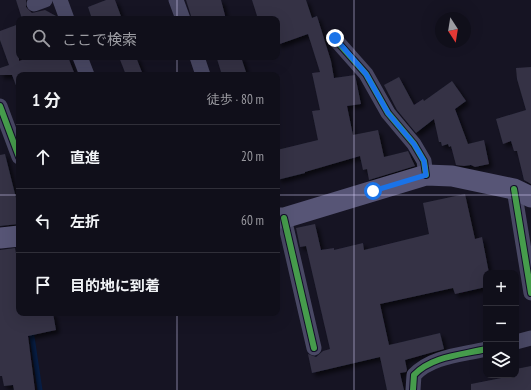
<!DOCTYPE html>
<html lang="ja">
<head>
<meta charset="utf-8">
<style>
	body { margin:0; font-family:"PT Sans Narrow","Noto Sans JP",sans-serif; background:#191823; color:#f1f3f6 }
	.controls { position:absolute; right:12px; bottom:12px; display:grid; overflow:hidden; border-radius:8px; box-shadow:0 4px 16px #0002 }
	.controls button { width:36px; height:36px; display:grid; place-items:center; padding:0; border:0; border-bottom:1px solid #302f39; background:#100f1a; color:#f1f3f6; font:20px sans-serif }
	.compass { position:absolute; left:435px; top:12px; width:36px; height:36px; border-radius:50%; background:#100f1a; box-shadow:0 4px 16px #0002; rotate:168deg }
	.stop { position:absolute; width:12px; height:12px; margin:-9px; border:3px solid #1a73e8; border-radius:50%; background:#fff }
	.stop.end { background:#1a73e8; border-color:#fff; box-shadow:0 1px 4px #0008 }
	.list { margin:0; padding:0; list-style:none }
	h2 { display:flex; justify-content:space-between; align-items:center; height:52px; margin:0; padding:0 16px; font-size:17px }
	h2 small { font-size:13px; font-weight:400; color:#9c9ca2 }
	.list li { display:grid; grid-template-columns:26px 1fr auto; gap:12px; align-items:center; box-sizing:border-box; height:64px; padding:0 16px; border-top:1px solid #302f39 }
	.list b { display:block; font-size:15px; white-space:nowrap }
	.list em { font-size:13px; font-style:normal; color:#9c9ca2 }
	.icon { flex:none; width:22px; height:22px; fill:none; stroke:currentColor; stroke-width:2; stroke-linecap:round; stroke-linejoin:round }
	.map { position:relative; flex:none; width:531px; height:390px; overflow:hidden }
	.search { position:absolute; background:#100f1a; box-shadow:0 4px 16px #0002; left:16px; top:16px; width:264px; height:44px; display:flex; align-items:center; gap:10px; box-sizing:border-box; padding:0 14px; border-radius:8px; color:#9c9ca2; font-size:15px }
	.panel { position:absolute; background:#100f1a; box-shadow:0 4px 16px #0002; left:16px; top:72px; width:264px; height:244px; border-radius:8px }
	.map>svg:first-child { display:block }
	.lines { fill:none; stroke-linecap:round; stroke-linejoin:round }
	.stream { stroke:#071e46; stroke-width:5 }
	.building { fill:#343245; filter:url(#shadow) }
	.street { stroke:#494864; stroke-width:15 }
	.secondary { stroke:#575576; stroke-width:21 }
	.cycleway-casing { stroke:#120e29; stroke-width:8 }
	.cycleway { stroke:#469c4c; stroke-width:6 }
	.route { stroke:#1a73e8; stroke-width:5 }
	.grid { fill:none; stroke:#dad5ff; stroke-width:1; stroke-opacity:0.55 }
</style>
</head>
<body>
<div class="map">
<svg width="531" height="390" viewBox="0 0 531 390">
	<defs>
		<filter id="shadow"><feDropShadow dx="3.5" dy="3.5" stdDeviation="2" flood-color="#0009"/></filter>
	</defs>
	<rect width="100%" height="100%" fill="#161423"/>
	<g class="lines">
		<path class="stream" d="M31,330l9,60"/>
	</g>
	<path class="building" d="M16,0h10v7l6,6 13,-3 11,6 1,3h-35z
		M106,0h9l7,19h-30l-4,-12z
		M186,0h35l5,19h-34z
		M252,0h54l6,18 5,-2 14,45 3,17 21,-3 6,29 -14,2 6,29 25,-5 6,27 24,-6 7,15 -46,14 -2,-11 -4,1 -3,-14 -55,16v1l-28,7v-30l41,-10 -6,-29 8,-1 -8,-37 8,-1 -12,-38 -31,11v-26h-19z
		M19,24v37l11,-4h38l7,18h-56v13h-2l-5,-13h-12v-7l9,-3 -9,-25v-9z
		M119,57h17l7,18h-17z
		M225,57h16l6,18h-25l-5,-16z
		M531,67v117l-7,-4 -7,-29h-3l-3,-10 -8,3 -7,-25 30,-9 -9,-31 -1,-11z
		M399,77l15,28 9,-6 1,2 28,-20 14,20 -11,8 13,35 16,-4 5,24 -14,3 -4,-2 -7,1 -8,-1 -5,-19 -2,1 -1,-3 -6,2 -1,-4h-2l-5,-23 -18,14 -19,-23 -13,-25z
		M5,154l11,44 3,-1v27l-19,2v-71z
		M465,194l10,45 7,-2 7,36h-3v14l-31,7 -2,-6 -73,16 9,41 51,-12 4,16 -39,11 2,10 -1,2 -6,1 4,17h-17l-7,-33 -68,16 -4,-19 8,3 7,-6 7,-2 -24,-103 -6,1 -4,-19 19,-4 6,26 13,-2v2l29,-7 1,7 65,-16 -6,-31z
		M15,248l4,21v45l34,-1 3,17 -28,6 7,54h-21l-1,-5 -9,1 -2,-10h-2v-126z
		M531,366v24h-60v-6l45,-9v-6z"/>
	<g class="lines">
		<path class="street" d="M60,0l7,19
			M176,0l7,19
			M34,4l11,-4
			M335,39l31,35 22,39 26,31 10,17 2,14
			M80,57l7,18
			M197,57l6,18
			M0,106l19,51
			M514,189l17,104
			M284,218l30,130
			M516,342l15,-4
			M413,390l1,-15c18,-19 48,-20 72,-26"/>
		<path class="secondary" d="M277,218h7l142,-43 26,1 62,13 17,8
			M0,238l19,-2"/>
		<g class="cycleway-casing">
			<path id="cycleway" d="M335,39l31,35 22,39 26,31 10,17 2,14
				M0,106l19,51
				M514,189l17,104
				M284,218l30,130
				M413,390l1,-15c18,-19 48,-20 72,-26"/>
		</g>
		<use href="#cycleway" class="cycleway"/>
	</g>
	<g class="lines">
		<path class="route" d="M335,38l31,36 22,39 26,31 10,17 2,14 -53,16"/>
	</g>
	<path class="grid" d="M177,0v19M354,0v390M177,57v18M0,195h19M277,195h254M177,313v77"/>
</svg>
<div class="controls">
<button>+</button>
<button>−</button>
<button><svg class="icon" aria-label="layers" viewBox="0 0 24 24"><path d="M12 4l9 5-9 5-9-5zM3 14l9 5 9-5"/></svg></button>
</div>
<svg class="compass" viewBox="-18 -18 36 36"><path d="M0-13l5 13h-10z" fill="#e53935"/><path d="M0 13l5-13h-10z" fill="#9c9ca2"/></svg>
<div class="stop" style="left:373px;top:191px"></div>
<div class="stop end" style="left:335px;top:38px"></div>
<div class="search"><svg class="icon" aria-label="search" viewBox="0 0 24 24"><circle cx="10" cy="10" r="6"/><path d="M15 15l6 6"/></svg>ここで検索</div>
<section class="panel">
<h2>1 分<small>徒歩 · 80 m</small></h2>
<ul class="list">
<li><svg class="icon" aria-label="ahead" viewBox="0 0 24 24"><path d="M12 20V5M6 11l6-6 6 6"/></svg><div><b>直進</b></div><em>20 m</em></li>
<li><svg class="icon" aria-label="left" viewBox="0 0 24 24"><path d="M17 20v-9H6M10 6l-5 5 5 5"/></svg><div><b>左折</b></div><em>60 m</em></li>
<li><svg class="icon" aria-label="arrive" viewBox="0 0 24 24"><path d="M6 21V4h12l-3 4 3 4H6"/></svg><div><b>目的地に到着</b></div></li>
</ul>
</section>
</div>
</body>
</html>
